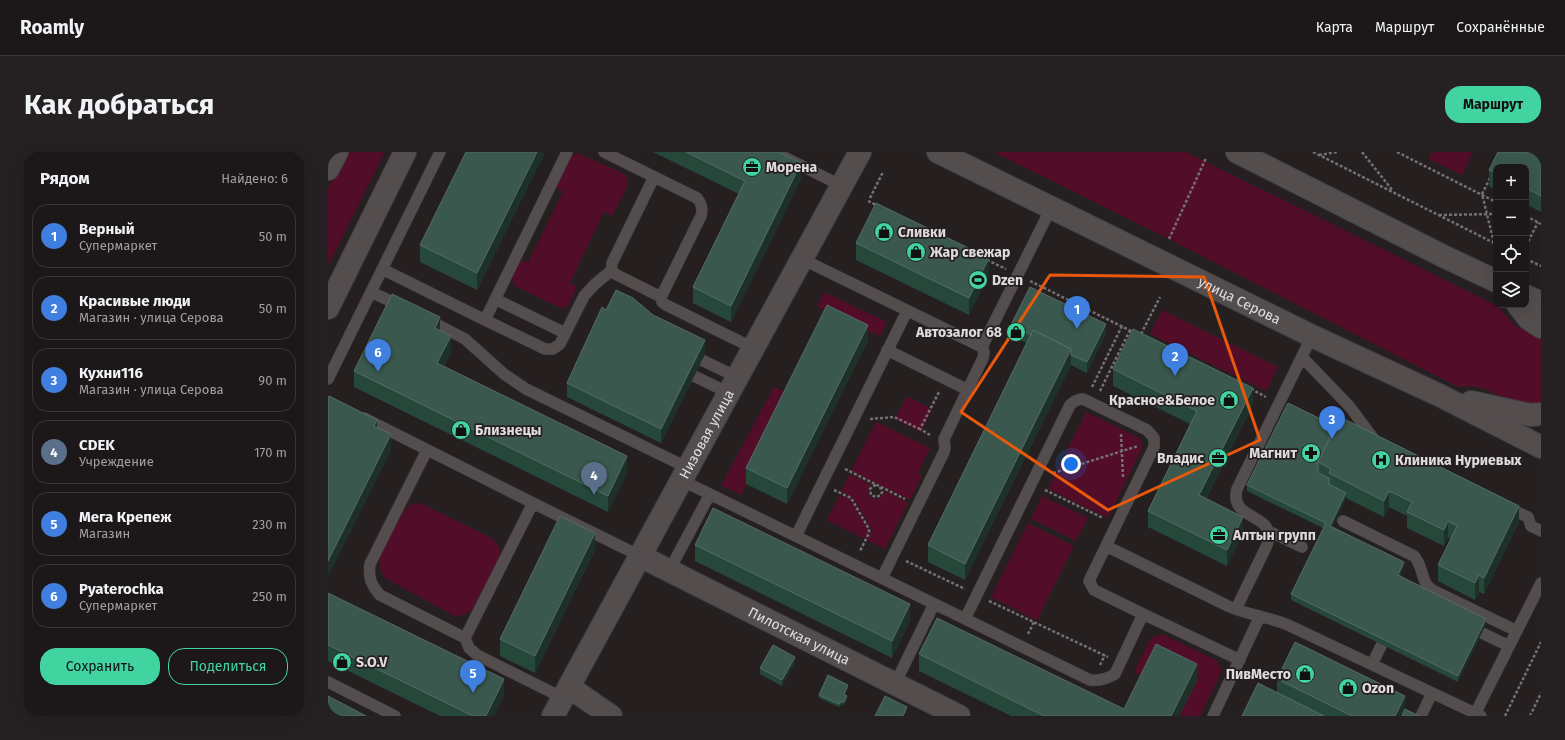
<!DOCTYPE html>
<html lang="ru">
<head>
<meta charset="utf-8">
<style>
	body { margin:0; font-family:"Fira Sans",sans-serif; background:#252021; color:#f1f3f6 }
	.controls { position:absolute; right:12px; top:12px; display:grid; overflow:hidden; border-radius:8px; box-shadow:0 4px 16px #0002 }
	.controls button { width:36px; height:36px; display:grid; place-items:center; padding:0; border:0; border-bottom:1px solid #3a3637; background:#1c1718; color:#f1f3f6; font:20px sans-serif }
	.you { position:absolute; left:743px; top:312px; width:14px; height:14px; margin:-10px; border:3px solid #fff; border-radius:50%; background:#1a73e8; box-shadow:0 0 0 6px #1a73e833 }
	.badge { display:grid; place-items:center; width:26px; height:26px; border-radius:50%; background:#42d4a0; color:#fff; font-size:13px; font-weight:700 }
	.pin { position:absolute; translate:-50% -33px; filter:drop-shadow(0 1px 2px #0008) }
	.pin::after { content:''; position:absolute; top:21px; width:14px; height:12px; background:inherit; clip-path:polygon(0 0,100% 0,50% 100%) }
	.list { margin:0; padding:0; list-style:none }
	h2 { display:flex; justify-content:space-between; align-items:center; height:52px; margin:0; padding:0 16px; font-size:17px }
	h2 small { font-size:13px; font-weight:400; color:#a09fa2 }
	.list li { display:grid; grid-template-columns:26px 1fr auto; gap:12px; align-items:center; box-sizing:border-box; height:64px; margin:0 8px 8px; padding:0 8px; border:1px solid #3a3637; border-radius:16px }
	.list b { display:block; font-size:15px; white-space:nowrap }
	.list p { margin:0; font-size:13px; white-space:nowrap; color:#a09fa2 }
	.list em { font-size:13px; font-style:normal; color:#a09fa2 }
	.actions { display:flex; gap:8px; padding:12px 16px }
	.actions a { flex:1; padding:9px 0; border:1px solid #42d4a0; border-radius:16px; text-align:center; font-size:14px; color:#42d4a0 }
	.actions .main { background:#42d4a0; color:#111 }
	.icon { flex:none; width:22px; height:22px; fill:none; stroke:currentColor; stroke-width:2; stroke-linecap:round; stroke-linejoin:round }
	.map { position:relative; flex:none; width:1213px; height:564px; overflow:hidden; border-radius:16px }
	header { display:flex; align-items:center; gap:24px; box-sizing:border-box; height:56px; padding:0 20px; background:#1c1718; border-bottom:1px solid #3a3637 }
	header strong { font-size:19px }
	nav { display:flex; gap:22px; margin-inline-start:auto; font-size:14px }
	.intro { display:flex; align-items:center; justify-content:space-between; box-sizing:border-box; height:96px; padding:0 24px }
	h1 { margin:0; font-size:28px }
	.button { padding:10px 18px; border-radius:16px; background:#42d4a0; color:#111; font-size:14px; font-weight:700 }
	main { display:flex; gap:24px; padding:0 24px }
	aside { flex:1; background:#1c1718; border-radius:16px; box-shadow:0 4px 16px #0002 }
	.map>svg:first-child { display:block }
	.green { fill:#520e29 }
	.lines { fill:none; stroke-linecap:round; stroke-linejoin:round }
	.lane-casing { stroke:#403c3d; stroke-width:12 }
	.street-casing { stroke:#403c3d; stroke-width:24 }
	.secondary-casing { stroke:#403c3d; stroke-width:24 }
	.path { stroke:#757071; stroke-width:2.5; stroke-dasharray:3 2; stroke-linecap:butt }
	.lane { stroke:#544d4e; stroke-width:11 }
	.street { stroke:#544d4e; stroke-width:22 }
	.secondary { stroke:#544d4e; stroke-width:22 }
	.wall { fill:#26483b }
	.shaded-wall { fill:#1d3129 }
	.building { fill:#3a584d; stroke:#546d63 }
	.marked { fill:none; stroke:#e8590c; stroke-width:3; stroke-linejoin:round }
	.labels { text-anchor:middle; dominant-baseline:central; stroke-width:3.5; stroke-linejoin:round; paint-order:stroke }
	.poi-label { font-size:14px; font-weight:bold; fill:#e0dcdd; stroke:#251f20; text-anchor:start }
	.street-label { font-size:14px; fill:#e0dcdd; stroke:#251f20 }
</style>
</head>
<body>
<header>
<strong>Roamly</strong>
<nav><a>Карта</a><a>Маршрут</a><a>Сохранённые</a></nav>
</header>
<div class="intro"><h1>Как добраться</h1><a class="button">Маршрут</a></div>
<main>
<aside>
<h2>Рядом<small>Найдено: 6</small></h2>
<ul class="list">
<li><span class="badge" style="background:#3f7fe0">1</span><div><b>Верный</b><p>Супермаркет</p></div><em>50 m</em></li>
<li><span class="badge" style="background:#3f7fe0">2</span><div><b>Красивые люди</b><p>Магазин · улица Серова</p></div><em>50 m</em></li>
<li><span class="badge" style="background:#3f7fe0">3</span><div><b>Кухни116</b><p>Магазин · улица Серова</p></div><em>90 m</em></li>
<li><span class="badge" style="background:#5c6f8a">4</span><div><b>CDEK</b><p>Учреждение</p></div><em>170 m</em></li>
<li><span class="badge" style="background:#3f7fe0">5</span><div><b>Мега Крепеж</b><p>Магазин</p></div><em>230 m</em></li>
<li><span class="badge" style="background:#3f7fe0">6</span><div><b>Pyaterochka</b><p>Супермаркет</p></div><em>250 m</em></li>
</ul>
<div class="actions"><a class="main">Сохранить</a><a>Поделиться</a></div>
</aside>
<div class="map">
<svg width="1213" height="564" viewBox="0 0 1213 564">
	<rect width="100%" height="100%" fill="#251f20"/>
	<path class="green" d="M19,0h38l-57,114v-77z
		M666,0h192l312,154 17,20 26,10v67c-21,12 -44,-13 -64,-16 -6,-1 -13,0 -19,0l-289,-148z
		M1104,0h41l-11,23 -34,-16z
		M250,1l46,21 4,5v6l-16,31 -8,-4 -34,71 7,4 -9,19 -7,2 -46,-22c-7,-8 1,-17 5,-26l8,3 35,-71 -7,-4 15,-31 3,-3z
		M496,140l63,30 -7,14 -63,-29z
		M834,158l116,57 -12,24 -116,-57z
		M446,235l17,7 -50,101 -20,-10z
		M579,244l25,13 -11,23 -26,-13z
		M758,260l53,26 3,4v6l-34,70 -60,-29z
		M548,270l54,26 -12,25 4,3 -12,24 -59,-29z
		M522,322l22,11 -2,2 -2,5 3,6c6,3 12,0 12,-8l25,13 -23,46 -18,-9 5,-10 -20,-33 -11,-6z
		M512,343l10,4 19,32 -4,8 -38,-19z
		M714,344l46,22 -12,23 -45,-22z
		M89,351l5,1 71,35 6,8v11l-27,52 -7,5 -10,1 -70,-38c-3,-5 -6,-9 -6,-15 0,-6 21,-48 27,-54 3,-4 6,-5 11,-6z
		M700,371l46,23 -37,75 -46,-24z
		M829,483h7l53,26 4,8 -1,6 -20,41h-21l17,-36 -49,-1 -13,-7 16,-33z"/>
	<g class="lines">
		<g class="lane-casing">
			<path id="lane" d="M276,0l93,46c5,6 6,11 4,18l-40,81 1,5 4,3 87,43
				M446,0l68,34
				M326,25l-42,86c-1,6 0,9 5,12l44,22
				M474,107l180,88 2,5 -1,6 -39,81 1,9 -1,4 -62,126
				M54,117l103,51 82,-168
				M43,140l30,14
				M167,147l70,34
				M99,167l38,20 39,35 22,15 162,79
				M157,168l60,29h8l7,-5 24,-48 11,-12 17,-14
				M654,195l69,-139
				M559,198l81,40
				M361,202l48,23
				M974,205l48,50 26,35
				M366,224l35,17
				M0,227l112,-227
				M36,266l169,85 -68,135 -85,-43c-9,-10 -12,-18 -10,-31l57,-114
				M353,328l409,200c9,1 17,-1 25,-6l28,-60 97,46
				M205,351l107,53
				M1178,355l22,10 3,9 10,5
				M1015,369l71,35c10,11 6,25 18,34l85,41
				M940,379l34,16
				M468,384l111,-225
				M778,394l124,61c19,8 39,10 58,18l193,91
				M341,419l41,-77
				M908,457l31,-64c12,-33 -39,-23 -30,-56l75,-153
				M637,467l105,-214c4,-4 7,-6 13,-6l64,31 7,8v9l-65,134 5,9 49,24
				M1154,481l27,13
				M137,486l4,10 8,7 86,43
				M1044,512l10,-20
				M0,530l67,34
				M567,532l39,-80
				M885,564l47,-100
				M1093,564l11,-23
				M1146,564l67,-133"/>
		</g>
		<g class="street-casing">
			<g id="street">
				<path id="s1" d="M312,404l319,160"/>
				<path d="M241,535l42,29"/>
				<path id="s2" d="M225,564l307,-564"/>
			</g>
		</g>
		<g class="secondary-casing">
			<g id="secondary">
				<path id="s3" d="M610,0l374,184 129,60 100,51"/>
				<path d="M909,0l208,105 51,24"/>
				<path d="M0,17l9,-17"/>
				<path d="M1198,144l15,7"/>
				<path d="M1190,153l11,14 12,8"/>
				<path d="M0,156l77,-156"/>
				<path d="M1143,250l60,13 10,-1"/>
			</g>
		</g>
		<path class="path" d="M985,0l183,92
			M1034,0l31,39
			M1069,0l99,50
			M991,3l18,-3
			M1162,26l-8,16 12,49
			M542,46l13,-26
			M540,49l10,5
			M1111,63l57,-1
			M1198,64l15,8
			M841,87l37,-81
			M1198,94l12,-24
			M1198,107l15,7
			M659,108l19,9
			M702,129l103,51
			M813,182l19,-37
			M764,235l30,-61
			M923,237l15,8
			M772,239l30,-61
			M542,267l24,-2 26,12
			M793,282l2,43
			M602,283l-10,-6 19,-37
			M517,317l60,30
			M725,321l85,-27
			M548,333l-4,2 -2,2 1,6 5,2 5,-2 1,-3 -2,-5
			M506,338l17,8 18,31v4l-9,18
			M717,338l58,28
			M578,409l59,28
			M661,449l119,56
			M700,482l6,-12
			M772,513l5,-10
			M1177,564l36,-74
			M1202,564l11,-23"/>
		<use href="#lane" class="lane"/>
		<use href="#street" class="street"/>
		<use href="#secondary" class="secondary"/>
	</g>
	<path class="wall" d="M217,0l-68,138 -57,-28v-17z
		M325,0h126l22,27 -70,143 -38,-19v-16l46,-93z
		M1170,0h43v60l-15,-8v-37h-30v23l-7,-4v-16z
		M528,91l133,31 -20,41 -113,-55z
		M278,158l47,5 52,39 -44,89 -94,-46v-14z
		M683,173l95,9 -19,39 -16,-8 -106,215 -37,-18v-17l99,-202 -16,-7z
		M112,179l11,21 -7,14 183,107 -19,39 -254,-125v-16z
		M540,189l-81,163 -41,-20v-16z
		M785,217l140,35 -47,95 37,34 -16,33 -79,-39v-16l42,-87 -77,-38z
		M960,251l231,119 -35,72 -5,-2 -4,8 -37,-19v-16l13,-26 -3,-1 -4,8 -37,-18v-12l-18,-9 -5,10 -38,-19 -14,29 72,41 -4,8 86,48 -28,58 -167,-82v-6l32,-66 -76,-37v-6z
		M367,393l215,76 -18,37 -197,-97z
		M267,398l-60,123 -35,-17v-17z
		M0,441l176,102 -10,21h-54l-112,-55z
		M591,502l205,55 73,-29 -18,36h-168l-92,-45z
		M467,510l-13,24 -22,-12v-6z
		M949,527l128,30 14,7h-177l35,-23z
		M520,536l-3,7 2,4 -3,6 -3,-1 -2,3 -20,-9v-3z"/>
	<path class="shaded-wall" d="M209,0h8l-68,138v-17z
		M473,11v16l-70,143v-16z
		M661,106v16l-20,41v-17z
		M112,165v17l-5,-6z
		M778,172v10l-19,39v-11z
		M540,173v16l-81,163v-16z
		M123,184v16l-14,27v-16z
		M377,188v14l-44,89v-14z
		M743,197v16l-106,215v-16z
		M925,236v16l-54,108v-17z
		M49,268v16l-3,-10z
		M63,282v17l-63,126v-16z
		M299,304v17l-19,39v-16z
		M1061,339v16l-5,10v-16z
		M1018,341v5l-16,34v-6z
		M1191,354v16l-35,72v-16z
		M915,365v16l-16,33v-16z
		M1120,369v17l-4,8v-16z
		M267,381v17l-60,123v-17z
		M1076,410v6l-6,13v-6z
		M1151,423v17l-4,8v-17z
		M582,452v17l-18,37v-17z
		M1158,467v5l-28,58v-6z
		M467,505v5l-13,24v-6z
		M869,512v16l-18,36h-8z
		M176,527v16l-10,21h-8z
		M520,533v3l-4,9v-3z
		M519,544v3l-3,6v-3z
		M1077,544v16l-2,4h-8z
		M579,555v3l-3,6h-1z"/>
	<path class="building" d="M138,0h71l-60,121 -57,-28z
		M358,0h93l22,11 -70,143 -38,-19 52,-106z
		M1170,0h43v44l-15,-8v-21h-30v6l-7,-3z
		M548,51l113,55 -20,40 -113,-55z
		M702,135l76,37 -19,38 -16,-7v-6l-38,-19 -2,5 -20,-10z
		M288,138l17,8 20,17 52,25 -44,89 -94,-46 35,-76 4,3z
		M64,142l48,23 -5,11 16,8 -14,27 190,93 -19,40 -254,-125z
		M499,153l41,20 -81,163 -41,-20z
		M805,177l120,59 -54,107 44,22 -16,33 -79,-39 49,-100 -84,-42z
		M705,178l38,19 -106,215 -37,-19z
		M1,244l48,24 -3,6 17,8 -63,127v-163z
		M960,251l47,23 -17,36v11l11,5v6l17,9 -16,33 74,36 -6,13 88,44 -28,57 -167,-82 35,-71 -79,-38z
		M1012,265l179,89 -35,72 -5,-3 -4,8 -37,-18 19,-39 -9,-5 -4,9 -37,-18 5,-10 -23,-11 -5,10 -55,-28 2,-4 -13,-7z
		M385,356l197,96 -18,37 -197,-96z
		M232,364l35,17 -60,123 -35,-17z
		M0,441l176,86 -18,37h-13l-145,-71z
		M609,466l187,91 32,-65 41,20 -26,52h-127l-125,-62z
		M967,490l110,54 -10,20h-43l-75,-37z
		M445,493l22,12 -13,23 -22,-12z
		M500,523l20,10 -4,9 3,2 -3,6 -3,-1 -2,3 -20,-9z
		M930,531l66,33h-82z
		M0,544l38,20h-38z
		M557,544l22,11 -4,9h-28z
		M1077,557l14,7h-17z"/>
	<path class="marked" d="M722,123l154,2 56,163 -152,70 -147,-98z"/>
	<defs>
		<g id="office-disc" transform="scale(1)"><circle r="9.5" fill="#42d4a0" stroke="#251f20"/><path d="M-6-3h4V-5.5h4V-3h4V5H-6ZM-1-4.5V-3h2v-1.5ZM-6 0V1H6V0Z" fill="#111"/></g>
		<g id="shop-disc" transform="scale(1)"><circle r="9.5" fill="#42d4a0" stroke="#251f20"/><path d="M-5-2.5h2.3a2.7 3.5 0 0 1 5.4 0H5L5.5 6h-11ZM-1.5-2.5h3a1.5 2.3 0 0 0-3 0Z" fill="#111"/></g>
		<g id="stadium-disc" transform="scale(1)"><circle r="9.5" fill="#42d4a0" stroke="#251f20"/><path d="M0-5a6.5 5 0 1 0 0 10a6.5 5 0 1 0 0-10ZM-3.5-1.8h7v3.6h-7Z" fill="#111"/></g>
		<g id="pharmacy-disc" transform="scale(1)"><circle r="9.5" fill="#42d4a0" stroke="#251f20"/><path d="M-2-6h4v4h4v4h-4v4h-4v-4h-4v-4h4Z" fill="#111"/></g>
		<g id="hospital-disc" transform="scale(1)"><circle r="9.5" fill="#42d4a0" stroke="#251f20"/><path d="M-5-5h3v3.5h4V-5h3V5h-3V1.5h-4V5h-3Z" fill="#111"/></g>
	</defs>
	<g fill-rule="evenodd">
		<use href="#office-disc" x="424" y="15"/>
		<use href="#shop-disc" x="556" y="80"/>
		<use href="#shop-disc" x="588" y="100"/>
		<use href="#stadium-disc" x="650" y="128"/>
		<use href="#shop-disc" x="688" y="180"/>
		<use href="#shop-disc" x="901" y="248"/>
		<use href="#shop-disc" x="133" y="278"/>
		<use href="#pharmacy-disc" x="983" y="301"/>
		<use href="#office-disc" x="890" y="306"/>
		<use href="#hospital-disc" x="1053" y="308"/>
		<use href="#office-disc" x="891" y="383"/>
		<use href="#shop-disc" x="14" y="510"/>
		<use href="#shop-disc" x="977" y="522"/>
		<use href="#shop-disc" x="1020" y="536"/>
	</g>
	<g class="labels">
		<g class="poi-label">
			<text x="438" y="15">Морена</text>
			<text x="570" y="80">Сливки</text>
			<text x="602" y="100">Жар свежар</text>
			<text x="664" y="128">Dzen</text>
			<text x="674" y="180" text-anchor="end">Автозалог 68</text>
			<text x="887" y="248" text-anchor="end">Красное&amp;Белое</text>
			<text x="147" y="278">Близнецы</text>
			<text x="969" y="301" text-anchor="end">Магнит</text>
			<text x="876" y="306" text-anchor="end">Владис</text>
			<text x="1067" y="308">Клиника Нуриевых</text>
			<text x="905" y="383">Алтын групп</text>
			<text x="28" y="510">S.O.V</text>
			<text x="963" y="522" text-anchor="end">ПивМесто</text>
			<text x="1034" y="536">Ozon</text>
		</g>
		<g class="street-label">
			<text stroke="none"><textPath href="#s3" startOffset="336">улица Серова</textPath></text>
			<text stroke="none"><textPath href="#s2" startOffset="321">Низовая улица</textPath></text>
			<text stroke="none"><textPath href="#s1" startOffset="178">Пилотская улица</textPath></text>
		</g>
	</g>
</svg>
<div class="controls">
<button>+</button>
<button>−</button>
<button><svg class="icon" aria-label="locate" viewBox="0 0 24 24"><circle cx="12" cy="12" r="6"/><path d="M12 2v4M12 18v4M2 12h4M18 12h4"/></svg></button>
<button><svg class="icon" aria-label="layers" viewBox="0 0 24 24"><path d="M12 4l9 5-9 5-9-5zM3 14l9 5 9-5"/></svg></button>
</div>
<div class="you"></div>
<div class="pin badge" style="left:749px;top:177px;background:#3f7fe0">1</div>
<div class="pin badge" style="left:847px;top:224px;background:#3f7fe0">2</div>
<div class="pin badge" style="left:1004px;top:287px;background:#3f7fe0">3</div>
<div class="pin badge" style="left:266px;top:343px;background:#5c6f8a">4</div>
<div class="pin badge" style="left:145px;top:541px;background:#3f7fe0">5</div>
<div class="pin badge" style="left:50px;top:220px;background:#3f7fe0">6</div>
</div>
</main>
</body>
</html>
